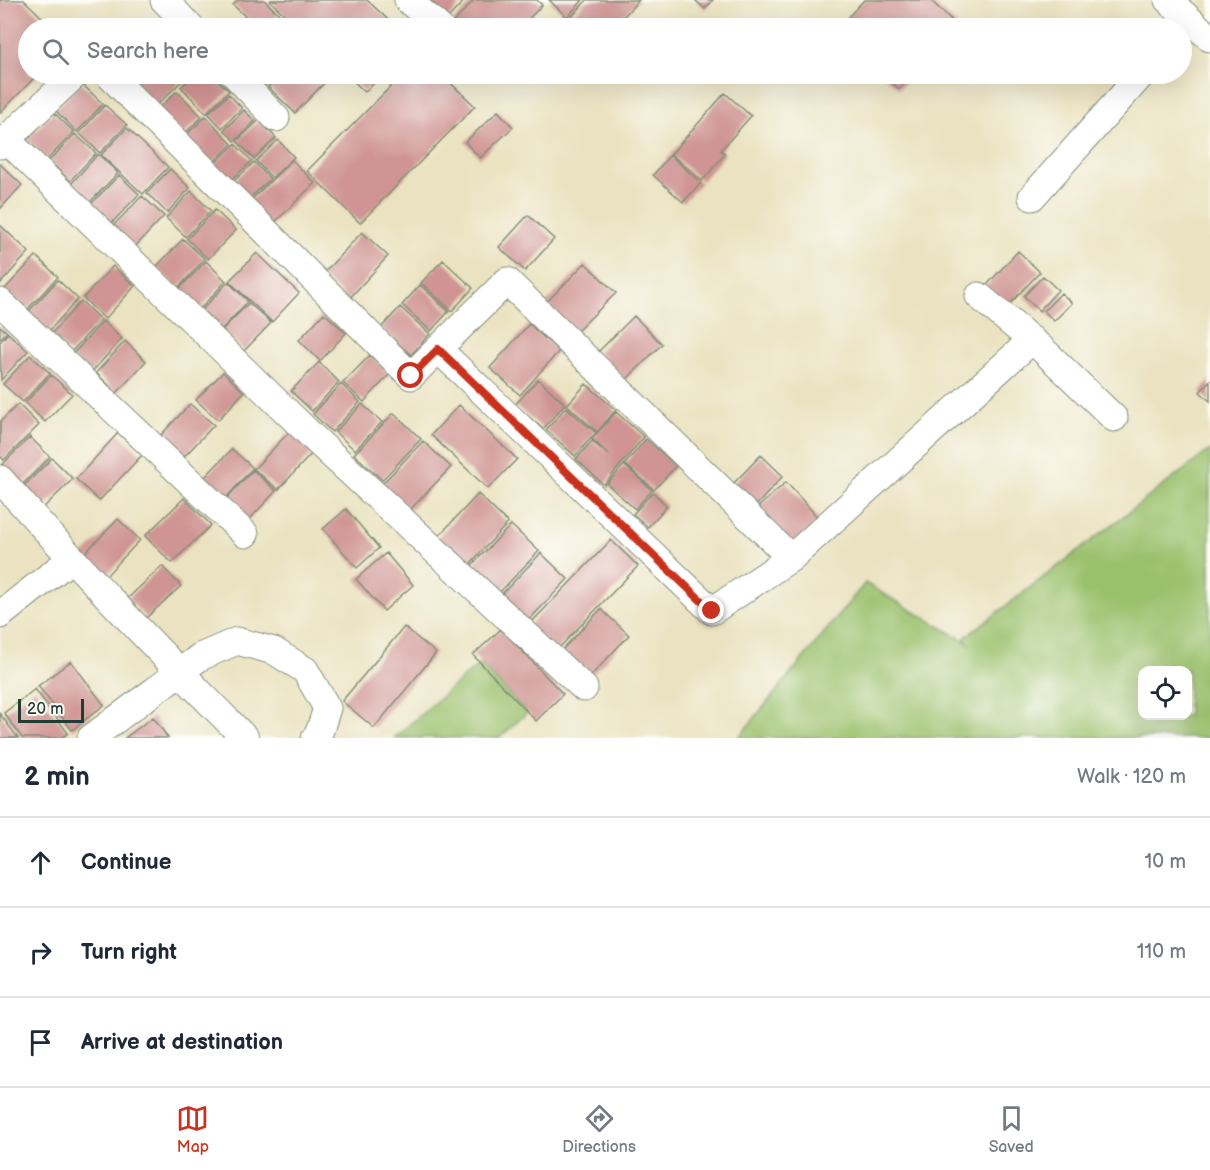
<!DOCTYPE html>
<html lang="en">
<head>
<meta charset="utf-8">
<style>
	body { margin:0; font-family:"Balsamiq Sans",sans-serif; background:#f2f2f3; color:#1f2937 }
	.controls { position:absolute; right:18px; bottom:18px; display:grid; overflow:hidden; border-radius:12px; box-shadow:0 6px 24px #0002 }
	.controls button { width:54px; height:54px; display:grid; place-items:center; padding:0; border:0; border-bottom:2px solid #e0e1e3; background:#fff; color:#1f2937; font:30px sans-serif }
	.scale { position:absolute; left:18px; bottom:15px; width:66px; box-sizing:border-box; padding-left:6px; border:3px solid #1f3d34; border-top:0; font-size:16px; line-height:21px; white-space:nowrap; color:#1f3d34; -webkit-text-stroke:4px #fdfcf7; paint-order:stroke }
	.stop { position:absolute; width:18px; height:18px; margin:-14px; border:4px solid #c8321e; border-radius:50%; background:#fff }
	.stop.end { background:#c8321e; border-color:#fff; box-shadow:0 2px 6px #0008 }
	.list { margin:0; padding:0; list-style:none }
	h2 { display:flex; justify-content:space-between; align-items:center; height:78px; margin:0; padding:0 24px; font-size:26px }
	h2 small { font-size:20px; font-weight:400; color:#747a83 }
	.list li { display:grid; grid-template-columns:39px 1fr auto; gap:18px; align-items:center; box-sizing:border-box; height:90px; padding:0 24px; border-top:2px solid #e0e1e3 }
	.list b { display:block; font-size:22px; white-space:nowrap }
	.list em { font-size:20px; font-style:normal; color:#747a83 }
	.icon { flex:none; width:33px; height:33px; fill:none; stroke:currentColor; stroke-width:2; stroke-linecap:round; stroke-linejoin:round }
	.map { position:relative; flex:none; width:1210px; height:738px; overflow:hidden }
	.search { position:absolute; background:#fff; box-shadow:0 6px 24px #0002; left:18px; right:18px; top:18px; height:66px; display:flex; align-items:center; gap:15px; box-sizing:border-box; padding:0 21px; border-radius:33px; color:#747a83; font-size:22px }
	.sheet { height:348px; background:#fff }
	nav { display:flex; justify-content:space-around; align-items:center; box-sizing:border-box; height:84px; border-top:2px solid #e0e1e3; background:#fff; font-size:16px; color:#747a83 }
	nav a { display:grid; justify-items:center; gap:3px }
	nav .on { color:#c8321e }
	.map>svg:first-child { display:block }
	.green { fill:#99c06b; stroke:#5c7e50; stroke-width:1.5; fill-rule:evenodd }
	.building { fill:#cf9493 }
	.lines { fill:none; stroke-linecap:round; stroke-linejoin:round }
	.minor-casing { stroke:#84907a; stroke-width:29 }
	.minor { stroke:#fff; stroke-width:27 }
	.route { stroke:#c8321e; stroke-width:8 }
</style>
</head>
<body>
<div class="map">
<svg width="1210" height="738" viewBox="0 0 1210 738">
	<rect width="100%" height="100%" fill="#fdfcf7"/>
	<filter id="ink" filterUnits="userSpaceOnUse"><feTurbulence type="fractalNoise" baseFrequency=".0167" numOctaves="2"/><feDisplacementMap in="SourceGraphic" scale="12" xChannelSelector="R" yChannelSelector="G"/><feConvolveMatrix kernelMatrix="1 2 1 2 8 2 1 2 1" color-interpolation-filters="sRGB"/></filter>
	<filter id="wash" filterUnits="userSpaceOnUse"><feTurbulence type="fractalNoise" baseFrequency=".008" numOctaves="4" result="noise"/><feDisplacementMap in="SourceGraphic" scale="24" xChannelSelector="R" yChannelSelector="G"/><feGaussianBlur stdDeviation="1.35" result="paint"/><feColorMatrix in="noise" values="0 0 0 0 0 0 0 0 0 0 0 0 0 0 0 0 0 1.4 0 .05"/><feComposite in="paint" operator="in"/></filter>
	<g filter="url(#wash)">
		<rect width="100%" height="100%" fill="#eae2c0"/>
		<path class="green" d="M1210,450v288h-472l127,-155 105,61 -6,-6zM1142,670h46v46h-46z
			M480,663l47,50 -28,25h-105z"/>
		<g id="blocks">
			<path class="building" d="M0,0h24l29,28h-25v46h10l-38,39z
				M238,0h26l15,14 -14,14h-7l-25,-23z
				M271,0h96l30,28h-98l-29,-27z
				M425,0h40l-19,20z
				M474,0h63l5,5 -22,23h-72z
				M549,0h34l-16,17z
				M587,0h52l-26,28h-32l-11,-10z
				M695,0h18l-8,9z
				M864,0h66l28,26 -3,2h-117z
				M152,22l7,6h-13z
				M114,74h75l-38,37z
				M195,74h17l17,17 -23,22 -25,-26z
				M254,74h23l-11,11z
				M281,74h52l-38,39 -27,-26z
				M346,74h37l-18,18z
				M403,74h38l34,32 -115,117 -53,-52z
				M882,74h32l-15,15z
				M81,83l22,21 -26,28 -22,-22z
				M177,91l25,26 -23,22 -25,-26z
				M725,93l26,23 -30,34 4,4 -23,27 -31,-27z
				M229,94l13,14 -20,20 -14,-15z
				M105,105l22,20 -27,28 -21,-20z
				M244,110l11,11 -20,20 -11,-11z
				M498,111l15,16 -33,31 -15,-16z
				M53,112l21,20 -27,28 -20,-20z
				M206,116l26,28 -23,23 -27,-28z
				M259,120l17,18 -22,21 -17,-18z
				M127,128l41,39 -25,27 -42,-39z
				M75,134l21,19 -26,28 -21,-20z
				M278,140l16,17 -22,21 -16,-17z
				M235,144l17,17 -24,22 -16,-17z
				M98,154l20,19 -30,31 -19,-18z
				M670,155l31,28 -18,19 -30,-27z
				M292,160l23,23 -45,44 -23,-23z
				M254,162l16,17 -23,22 -16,-17z
				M0,164l22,21 -22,24z
				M170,169l20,19 -23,25 -20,-20z
				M119,175l20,19 -29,31 -20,-20z
				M191,191l20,20 -25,26 -20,-19z
				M142,196l22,20 -29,31 -22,-21z
				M215,210l21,20 -28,29 -21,-20z
				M528,215l26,24 -29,32 -26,-24z
				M0,225l29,27 -29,32z
				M362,232l26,24 -40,44 -27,-24z
				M183,239l22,20 -27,29 -22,-21z
				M1018,251l22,21 -32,34 -22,-20z
				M257,253l42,40 -27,29 -43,-41z
				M36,256l22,21 -34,36 -22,-21z
				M443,260l30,28 -21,23 -31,-28z
				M206,261l20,20 -27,29 -21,-20z
				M585,263l31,30 -42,41 -30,-29z
				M113,266l22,20 -30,33 -22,-21z
				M1043,276l15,14 -19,21 -15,-15z
				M58,280l20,19 -31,34 -21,-19z
				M228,282l20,19 -26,28 -20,-19z
				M420,285l29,26 -18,20 -29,-26z
				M1061,293l11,10 -18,18 -10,-10z
				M81,301l20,19 -31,33 -20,-18z
				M249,303l22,20 -27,28 -22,-21z
				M400,307l30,27 -19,21 -30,-27z
				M324,313l22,20 -26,28 -21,-21z
				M634,316l28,28 -36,36 -28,-28z
				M103,321l19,18 -32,35 -19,-18z
				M529,324l30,27 -39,44 -30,-27z
				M0,326l7,6 -7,7z
				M8,333l20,18 -27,29 -1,-38z
				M125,341l21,20 -29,32 -21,-20z
				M30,355l20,18 -27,29 -20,-18z
				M370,355l20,19 -26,28 -21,-19z
				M319,362l20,20 -27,29 -21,-20z
				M223,372l21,20 -26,28 -22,-20z
				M51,375l21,19 -27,28 -20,-19z
				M538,379l27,25 -22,25 -28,-24z
				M1210,380v21l-10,-9z
				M341,384l19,18 -28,30 -19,-18z
				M586,384l30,26 -19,22 -30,-27z
				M18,404l21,21 -35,35 -4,-4v-34z
				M190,404l24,21 -32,34 -23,-22z
				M362,404l20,18 -27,28 -20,-18z
				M459,405l58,54 -29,30 -57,-54z
				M566,407l30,26 -21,23 -29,-26z
				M616,412l28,25 -40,48 -28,-26 16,-18 17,14 -17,-16z
				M394,413l27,26 -39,41 -28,-26z
				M290,431l23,21 -35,38 -24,-21z
				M118,433l24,22 -43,46 -23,-22z
				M30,437l20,20 -33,33 -17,-23z
				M646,439l30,27 -22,24 -29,-26z
				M423,441l28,26 -42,44 -28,-26z
				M232,449l21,19 -30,33 -22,-20z
				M761,455l22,21 -29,32 -23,-22z
				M52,458l21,21 -34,33 -20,-21z
				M624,465l28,25 -17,19 -28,-25z
				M253,470l23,21 -28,30 -23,-21z
				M786,482l35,39 -30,27 -35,-39z
				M653,492l14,14 -19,21 -15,-13z
				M478,494l30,29 -40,43 -31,-28z
				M184,498l27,27 -39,38 -27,-27z
				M346,509l33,39 -22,20 -34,-39z
				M118,519l22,21 -36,38 -22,-22z
				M511,525l28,26 -40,42 -28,-27z
				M611,540l27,26 -82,85 -27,-26z
				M386,553l27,32 -29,26 -28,-32z
				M541,553l27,26 -41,43 -27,-26z
				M162,566l19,20 -35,32 -18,-20z
				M601,609l28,26 -40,43 -28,-27z
				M404,627l32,26 -62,75 -32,-27z
				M501,629l62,65 -27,27 -63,-66z
				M71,661l33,44 -32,25 -34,-44z
				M35,689l33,44 -7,5h-39l-18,-25z
				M0,714l18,24h-18z
				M153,717l15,21h-43z"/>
		</g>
	</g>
	<g filter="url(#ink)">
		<use href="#blocks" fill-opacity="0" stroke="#84907a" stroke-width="1.5"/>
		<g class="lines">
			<g class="minor-casing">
				<path id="minor" d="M164,0l27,28
					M408,0l32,28
					M1168,0l42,38
					M108,74l303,302 27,-27 274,262 79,-53 -284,-277 -69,68
					M234,74l42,44
					M6,139l314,305 264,244
					M0,145l76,-71
					M1032,197l110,-123
					M979,296l62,52 73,70
					M0,302l245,232
					M0,479c79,89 161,175 245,259
					M791,558l241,-218
					M0,615l71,-56
					M91,738l109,-81 37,-16 37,10 31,19 22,38 -8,25 -4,5"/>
			</g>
			<use href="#minor" class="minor"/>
		</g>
	</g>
	<g class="lines" filter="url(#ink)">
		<path class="route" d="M411,376l27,-27 274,262"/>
	</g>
</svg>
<div class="controls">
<button><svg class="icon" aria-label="locate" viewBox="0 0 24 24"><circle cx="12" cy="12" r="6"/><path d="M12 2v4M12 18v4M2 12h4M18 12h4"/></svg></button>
</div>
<div class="scale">20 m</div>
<div class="stop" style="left:411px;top:376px"></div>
<div class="stop end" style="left:712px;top:611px"></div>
<div class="search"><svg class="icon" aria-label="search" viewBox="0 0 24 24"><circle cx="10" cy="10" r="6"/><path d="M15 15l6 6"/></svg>Search here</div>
</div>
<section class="sheet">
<h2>2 min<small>Walk · 120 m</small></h2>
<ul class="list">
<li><svg class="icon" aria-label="ahead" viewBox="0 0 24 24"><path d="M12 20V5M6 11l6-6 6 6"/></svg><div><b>Continue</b></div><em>10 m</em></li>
<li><svg class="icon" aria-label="right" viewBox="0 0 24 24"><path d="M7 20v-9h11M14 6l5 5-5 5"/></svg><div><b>Turn right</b></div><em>110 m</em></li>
<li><svg class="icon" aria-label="arrive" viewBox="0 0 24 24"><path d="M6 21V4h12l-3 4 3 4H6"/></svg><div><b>Arrive at destination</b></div></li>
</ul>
</section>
<nav>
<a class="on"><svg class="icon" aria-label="map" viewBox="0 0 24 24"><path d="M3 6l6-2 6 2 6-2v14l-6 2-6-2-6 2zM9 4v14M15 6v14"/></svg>Map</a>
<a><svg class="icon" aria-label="directions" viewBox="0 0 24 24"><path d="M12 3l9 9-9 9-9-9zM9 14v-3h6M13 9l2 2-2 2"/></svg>Directions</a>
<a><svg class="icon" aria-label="saved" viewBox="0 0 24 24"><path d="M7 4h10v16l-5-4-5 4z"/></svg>Saved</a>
</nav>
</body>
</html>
